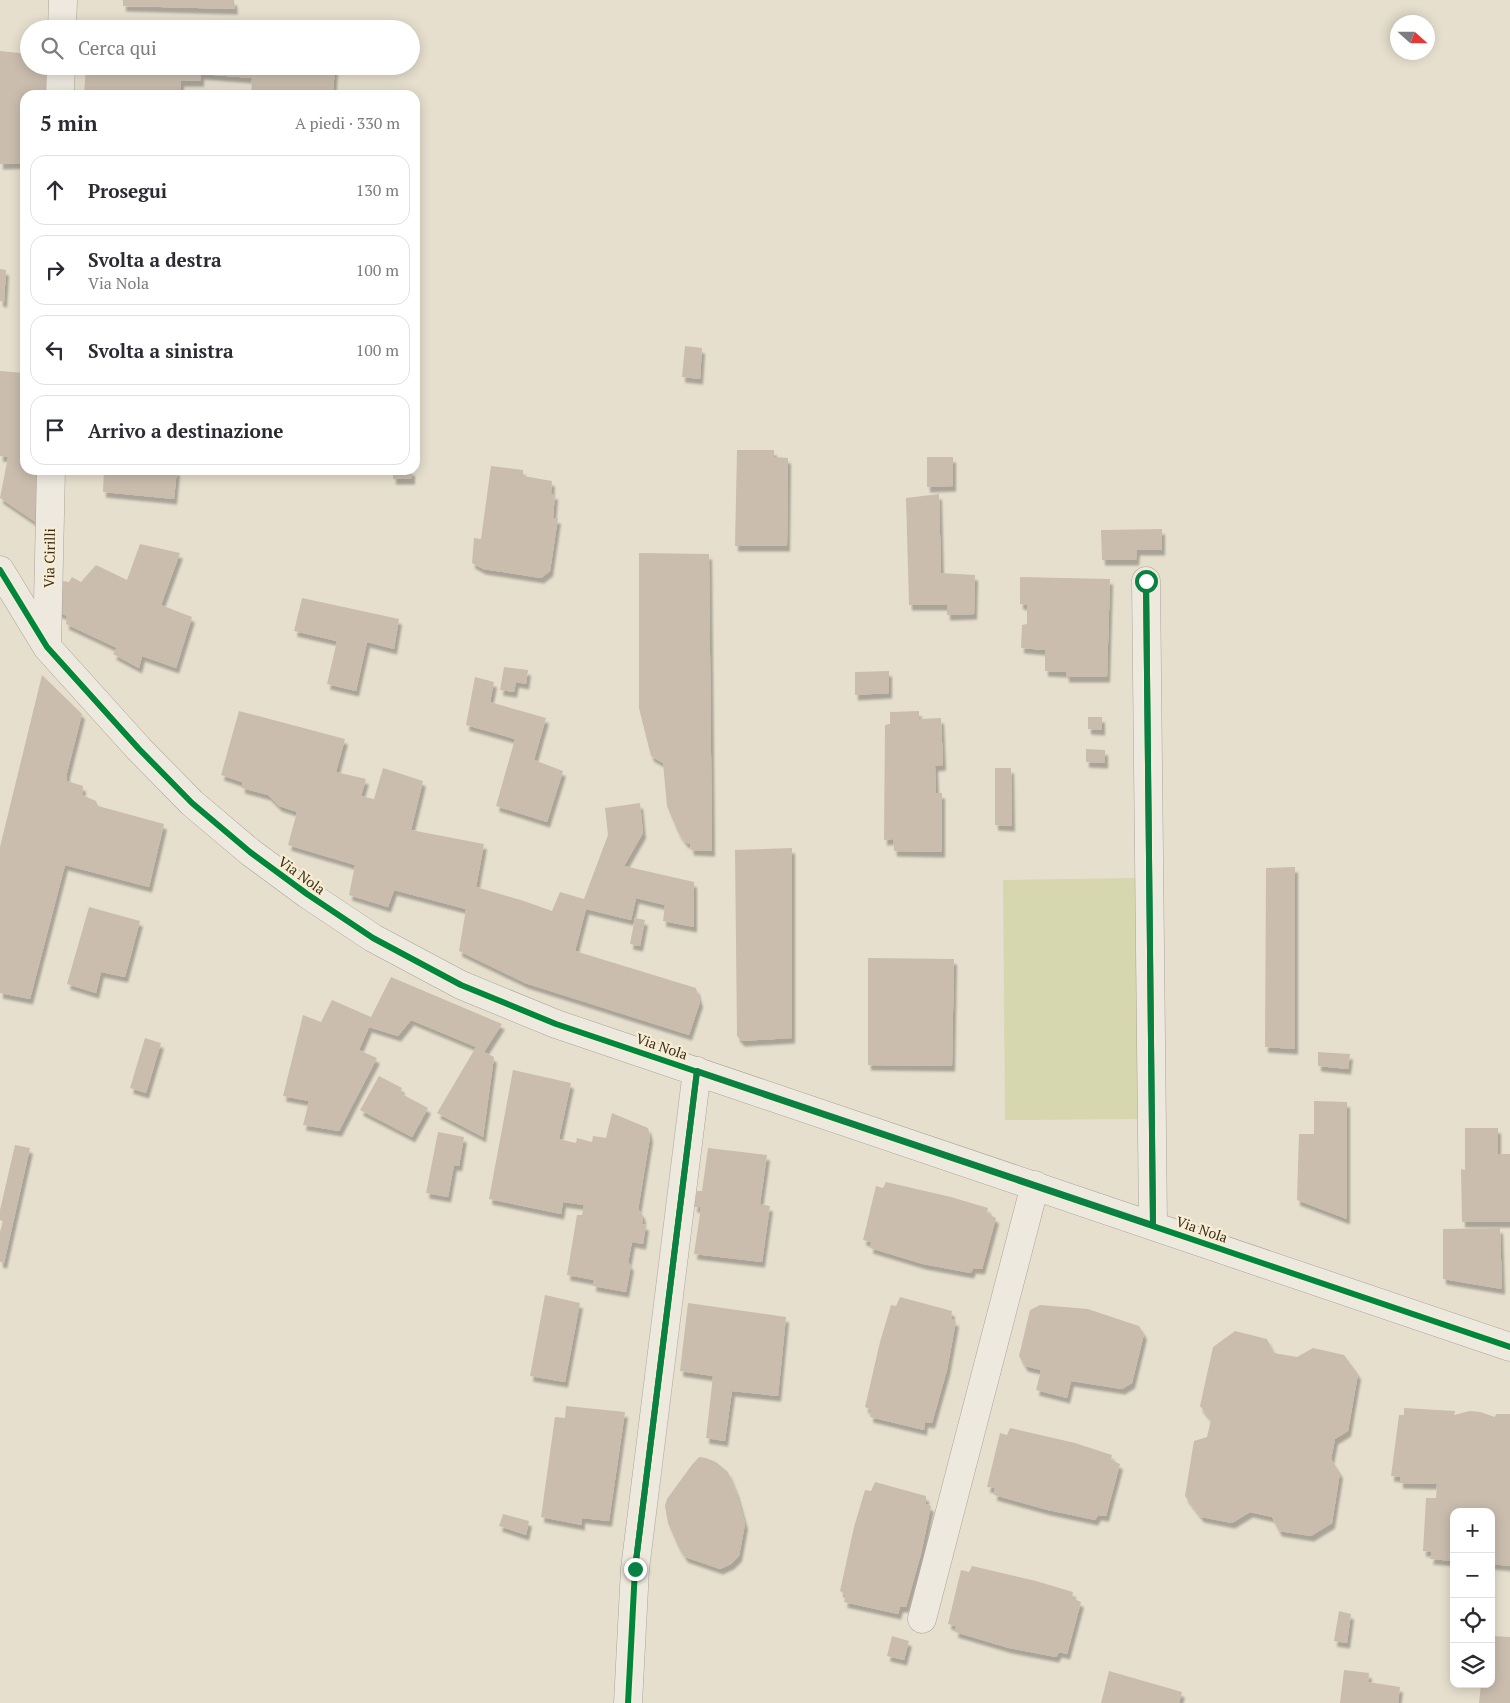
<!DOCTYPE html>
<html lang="it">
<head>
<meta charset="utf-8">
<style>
	body { margin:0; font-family:"PT Serif",serif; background:#f7f7f7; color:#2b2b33 }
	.controls { position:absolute; right:15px; bottom:15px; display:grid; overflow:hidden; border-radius:10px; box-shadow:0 2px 12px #0003 }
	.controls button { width:45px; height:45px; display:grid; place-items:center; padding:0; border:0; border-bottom:1px solid #e1e1e2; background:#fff; color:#2b2b33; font:25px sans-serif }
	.compass { position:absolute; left:1390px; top:15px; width:45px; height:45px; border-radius:50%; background:#fff; box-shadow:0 2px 12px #0003; rotate:111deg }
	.stop { position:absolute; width:15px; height:15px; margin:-11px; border:4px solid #0b8043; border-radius:50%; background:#fff }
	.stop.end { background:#0b8043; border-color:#fff; box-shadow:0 1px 5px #0008 }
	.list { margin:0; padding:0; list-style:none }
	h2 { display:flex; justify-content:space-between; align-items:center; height:65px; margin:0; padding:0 20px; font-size:21px }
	h2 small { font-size:16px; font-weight:400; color:#7c7c81 }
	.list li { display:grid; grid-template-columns:32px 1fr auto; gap:15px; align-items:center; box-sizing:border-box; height:70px; margin:0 10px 10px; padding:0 10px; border:1px solid #e1e1e2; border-radius:15px }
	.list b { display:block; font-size:19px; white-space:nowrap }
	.list p { margin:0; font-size:16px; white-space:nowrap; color:#7c7c81 }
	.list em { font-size:16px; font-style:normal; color:#7c7c81 }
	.icon { flex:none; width:28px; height:28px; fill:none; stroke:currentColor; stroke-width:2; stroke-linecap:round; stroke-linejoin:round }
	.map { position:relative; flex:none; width:1510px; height:1703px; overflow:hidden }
	.search { position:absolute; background:#fff; box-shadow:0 2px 12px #0003; left:20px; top:20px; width:400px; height:55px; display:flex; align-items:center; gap:12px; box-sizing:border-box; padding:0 18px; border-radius:28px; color:#7c7c81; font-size:19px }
	.panel { position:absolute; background:#fff; box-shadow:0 2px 12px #0003; left:20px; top:90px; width:400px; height:385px; border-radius:15px }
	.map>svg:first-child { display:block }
	.green { fill:#d6d6af }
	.building { fill:#cabdae; filter:url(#shadow) }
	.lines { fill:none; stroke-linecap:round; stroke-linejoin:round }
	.street-casing { stroke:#aba496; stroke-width:29 }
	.street { stroke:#eee9df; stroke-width:28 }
	.cycleway-casing { stroke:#f7edd3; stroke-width:9 }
	.cycleway { stroke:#00873e; stroke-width:6 }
	.route { stroke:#0b8043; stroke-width:6 }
	.labels { text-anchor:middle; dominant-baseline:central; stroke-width:4.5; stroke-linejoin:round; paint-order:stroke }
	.street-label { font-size:14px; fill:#3b2c1d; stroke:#f7edd3 }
</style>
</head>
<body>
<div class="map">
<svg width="1510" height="1703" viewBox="0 0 1510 1703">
	<defs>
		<filter id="shadow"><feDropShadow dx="3" dy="5.5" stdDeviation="1" flood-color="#0004"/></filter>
	</defs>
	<rect width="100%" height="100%" fill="#e6dfce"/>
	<path class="green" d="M1137,878l3,241 -135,1 -2,-240z"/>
	<path class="building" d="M123,0h111l1,9 -112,-3z
		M0,51l29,3v12h19l-2,29h-21v68l-25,1z
		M86,66h249l-2,29h-82l1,-17 -51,-4v7h-20l-1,14h-96z
		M0,269l6,1 -2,32 -4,-1z
		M685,346l17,2 -2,31 -18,-2z
		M0,371l25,2v97h21l-9,53 -37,-25 8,-41 -8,-1z
		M737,450h37v7l14,1 -1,88h-52z
		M927,457h26v29l-26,1z
		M491,466l32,4v6l29,5 -1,13h4l-2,24h5l-8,53 -9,7 -58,-9 -11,-6 2,-25 7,1z
		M104,470h73l-3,29 -71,-7z
		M393,470h19v9h-19z
		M939,494l2,79 34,2 -1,39 -27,1v-10h-38l-3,-107z
		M1162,529v21h-25l-1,10h-34l-1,-30z
		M140,544l40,9 -19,52 31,12 -16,51 -34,-12 -3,12 -26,-14 4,-6 -51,-24 1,-8 -13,-6 4,-30 11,2 3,-5 9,5 15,-17 31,15z
		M639,553l70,1 3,297 -21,-1 -1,-6 -5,-2 -7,-10 -11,-26 -4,-43 -12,-7 -12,-48z
		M1020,577l90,2 -3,98h-41v-5l-21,-1v-21l-24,-2 1,-23 5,-1v-19l-7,-1z
		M302,598l97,21 -5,30 -27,-7 -11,49 -29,-7 10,-43 -43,-10z
		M504,667l24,3 -2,14 -10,-2 -2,10 -14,-2z
		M889,671v22l-34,2v-23z
		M42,675l40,39 -15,59v8l16,5 -1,9 14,6 2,5 66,18 -15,63 -84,-22 -35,134 -30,-6v-146z
		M475,677l19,5 -4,20 56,16 -12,42 29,11 -16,51 -51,-16 19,-67 -49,-14z
		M239,711l106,28 -9,33 30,7 -5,17 13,3 9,-31 40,13 -12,49 73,14 -8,43 48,14 28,10 8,-19 24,7 24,-64 -3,-27 35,-5 3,30 -19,33 70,16v45l-31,-6 2,-16 -29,-7 -5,22 -45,-11 -11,42 121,37 4,14 -11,33 -164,-52 -66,-32 7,-42 -72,-19 -6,17 -39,-12 6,-30 -67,-20 9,-33 -18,-6 -11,-11 -26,-7v-6l-21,-7z
		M919,711v8l22,-1 2,47 -8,1 1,27h6v59l-48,-1 -1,-12 -9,1 1,-115 5,-1v-12z
		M1088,717h14v13l-14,-1z
		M1086,749l19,1v13l-19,-1z
		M995,768h16l1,58 -17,-1z
		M792,848v190l-50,3 -5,-5 -2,-186z
		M1295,867v182l-30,-2 1,-179z
		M89,907l51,14 -15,56 -24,-5 -5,21 -29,-9z
		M635,918l10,2 -5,26 -10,-2z
		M868,958l86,1 -2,107 -84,-1z
		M391,977l111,47 -18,28 10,5 -11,80 -46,-24 39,-66 -65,-27 -13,16 -29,-9 -10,23 18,8 -38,73 -36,-6 6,-24 -26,-5 20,-81 18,7 11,-22 39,17z
		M145,1038l16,5 -15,50 -16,-5z
		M1318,1052l32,2 -2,15 -30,-3z
		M513,1070l58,13 -12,56 17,4 1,-5 15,4 1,-6 13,2 6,-25 36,15 2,9 -12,73 3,2 2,5 -1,7 4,1 -3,19 -11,-2 -4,21 3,2 -5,27 -33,-6 1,-6 -27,-5 10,-60h5l2,-10 -21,-3 -2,12 -72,-15z
		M379,1076l23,12 -2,5 28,15 -16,29 -52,-27z
		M1314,1101l33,1v117l-50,-19 2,-66h15z
		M1465,1128h33v26h12v68h-48l-1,-53 4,1z
		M438,1132l26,5 -5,29 -5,-1 -6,32 -22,-4z
		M15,1145l15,3 -26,115 -4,-1v-30l3,-11 -3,-1v-10z
		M708,1148l59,7 -7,49 10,2 -8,56 -68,-8 7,-47h-7l3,-16h5z
		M886,1182l65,15 37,11 -1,5 9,5 -14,51 -9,-1 -2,5 -48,-9 -53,-16 1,-6 -8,-2 13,-54 7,2z
		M1500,1228l2,61 -59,-10v-50z
		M545,1295l35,8 -15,79 -35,-6z
		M900,1297l52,14 -1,8 5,2 -9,49 -15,53 -7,-1 -1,8 -54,-13 1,-7 -6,-3 15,-65 11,-37 5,1z
		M688,1303l98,14 -8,79 -46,-5 -7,50 -19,-3 7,-62 -33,-5z
		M1040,1305l48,4 51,17 5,8 -12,49 -10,6 -51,-8 -4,17 -31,-8 5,-20 -16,-4 -6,-10 11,-46z
		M1235,1331l32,8 7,14 23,4 16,-9 31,7 14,19 -10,57 -13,8 -4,20 9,14 -8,50 -21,13 -32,-5 -7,-14 -22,-5 -18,11 -31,-6 -16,-21 9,-55 13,-4 4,-17 -11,-14 13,-59z
		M566,1406l59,6 -16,109 -27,-3v7l-41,-8 14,-100 10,1z
		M1404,1408l51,3 -1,4 16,-4 10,1 15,5 1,-3h14v152l-19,-2v-52h-37v49l-24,-2 2,-7 -9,-1 3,-53h10l1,-14 -37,-1v-6l-9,-1 8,-61h5z
		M1010,1428l65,15 37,12 -1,5 9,4 -14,52 -8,-1 -3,5 -47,-10 -54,-15 1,-7 -8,-1 13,-54 7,2z
		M699,1457l7,1 10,4 12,10 8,20 9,32 -6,32 -8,8 -11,5 -35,-12 -7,-11 -10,-23 -3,-17 2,-7 24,-33z
		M875,1482l51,14v8l5,2 -10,48 -15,53h-6l-2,7 -54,-12 2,-7 -6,-4 14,-64 11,-37 6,1z
		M503,1514l26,7 -3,14 -27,-9z
		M972,1566l64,15 37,11 -1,6 9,4 -14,52 -8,-2 -3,5 -47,-9 -54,-16 1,-6 -8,-2 13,-54 8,2z
		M1339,1611l12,3 -4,29 -13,-2z
		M892,1636l17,5 -5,19 -17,-4z
		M1491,1636l19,1v66h-31l2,-19h10z
		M1344,1670l25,3 -1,9 32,5 -2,16h-58z
		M1109,1671l73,21 -3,11h-78z"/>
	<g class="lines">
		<g class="street-casing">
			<path id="street" d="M62,29l1,-29
				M60,95l1,-29
				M0,570l47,77 92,102 53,54 58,49 57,42 66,44 88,47 95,39 954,323
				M1146,581l7,644
				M47,647l4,-177
				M922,1619l113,-434
				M628,1703l7,-134 62,-498"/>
		</g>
		<use href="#street" class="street"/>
		<g class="cycleway-casing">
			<path id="cycleway" d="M0,570l47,77 92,102 53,54 58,49 57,42 66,44 88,47 95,39 954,323
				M1146,581l7,644
				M628,1703l7,-134 62,-498"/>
		</g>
		<use href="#cycleway" class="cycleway"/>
	</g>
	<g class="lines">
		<path class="route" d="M635,1569l62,-498 456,154 -7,-644"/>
	</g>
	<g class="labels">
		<g class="street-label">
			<text transform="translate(49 558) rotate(-89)">Via Cirilli</text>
			<text transform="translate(302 875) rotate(36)">Via Nola</text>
			<text transform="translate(662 1046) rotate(19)">Via Nola</text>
			<text transform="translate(1202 1229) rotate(19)">Via Nola</text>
		</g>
	</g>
</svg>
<div class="controls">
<button>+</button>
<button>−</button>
<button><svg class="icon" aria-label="locate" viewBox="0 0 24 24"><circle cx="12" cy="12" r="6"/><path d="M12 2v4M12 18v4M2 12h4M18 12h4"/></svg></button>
<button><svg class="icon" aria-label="layers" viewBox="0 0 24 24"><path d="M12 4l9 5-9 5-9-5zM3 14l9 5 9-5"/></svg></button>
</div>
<svg class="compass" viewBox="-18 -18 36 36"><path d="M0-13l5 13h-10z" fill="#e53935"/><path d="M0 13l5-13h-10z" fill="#7c7c81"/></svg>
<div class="stop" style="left:1146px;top:581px"></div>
<div class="stop end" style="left:635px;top:1569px"></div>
<div class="search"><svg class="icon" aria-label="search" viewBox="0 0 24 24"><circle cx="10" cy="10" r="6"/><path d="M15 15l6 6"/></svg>Cerca qui</div>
<section class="panel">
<h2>5 min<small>A piedi · 330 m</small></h2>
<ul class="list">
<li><svg class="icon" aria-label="ahead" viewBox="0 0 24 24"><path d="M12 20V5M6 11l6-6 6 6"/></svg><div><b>Prosegui</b></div><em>130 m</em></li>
<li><svg class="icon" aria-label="right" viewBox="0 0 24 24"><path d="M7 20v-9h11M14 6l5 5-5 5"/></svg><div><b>Svolta a destra</b><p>Via Nola</p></div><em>100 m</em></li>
<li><svg class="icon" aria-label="left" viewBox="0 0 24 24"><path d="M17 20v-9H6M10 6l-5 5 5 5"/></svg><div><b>Svolta a sinistra</b></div><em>100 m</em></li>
<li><svg class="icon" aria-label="arrive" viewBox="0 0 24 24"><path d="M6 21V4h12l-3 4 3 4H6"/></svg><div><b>Arrivo a destinazione</b></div></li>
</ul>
</section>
</div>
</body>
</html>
